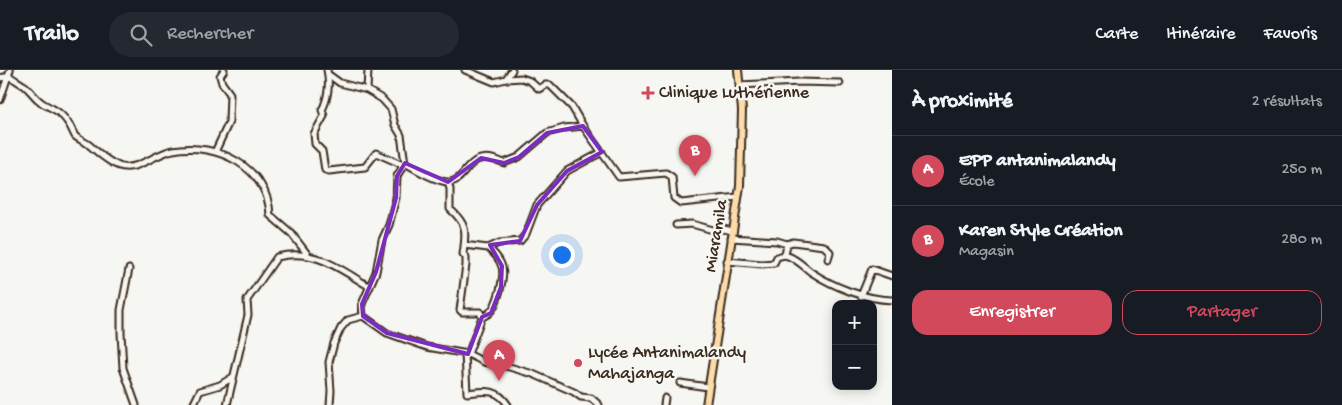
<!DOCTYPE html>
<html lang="fr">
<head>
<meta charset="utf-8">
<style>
	body { margin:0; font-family:"Gochi Hand",sans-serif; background:#242831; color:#f1f3f6 }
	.controls { position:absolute; right:15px; bottom:15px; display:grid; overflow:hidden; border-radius:10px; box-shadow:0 2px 12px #0003 }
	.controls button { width:45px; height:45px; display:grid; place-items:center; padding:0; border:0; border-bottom:1px solid #363941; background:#171b24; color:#f1f3f6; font:25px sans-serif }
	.you { position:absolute; left:561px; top:184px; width:18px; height:18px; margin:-12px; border:4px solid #fff; border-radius:50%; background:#1a73e8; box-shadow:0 0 0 8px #1a73e833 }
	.badge { display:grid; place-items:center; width:32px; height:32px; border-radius:50%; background:#d1495b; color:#fff; font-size:16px; font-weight:700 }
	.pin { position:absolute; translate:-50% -41px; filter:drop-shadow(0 1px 2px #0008) }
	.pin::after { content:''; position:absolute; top:26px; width:18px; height:15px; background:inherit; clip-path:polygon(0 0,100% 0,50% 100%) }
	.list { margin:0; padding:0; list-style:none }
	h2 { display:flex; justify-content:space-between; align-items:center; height:65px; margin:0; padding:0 20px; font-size:21px }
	h2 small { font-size:16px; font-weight:400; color:#9ea1a6 }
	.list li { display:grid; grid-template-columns:32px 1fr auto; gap:15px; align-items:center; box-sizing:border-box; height:70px; padding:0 20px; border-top:1px solid #363941 }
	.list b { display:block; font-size:19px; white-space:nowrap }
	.list p { margin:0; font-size:16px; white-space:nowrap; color:#9ea1a6 }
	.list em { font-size:16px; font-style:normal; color:#9ea1a6 }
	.actions { display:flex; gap:10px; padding:15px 20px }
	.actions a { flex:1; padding:11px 0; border:1px solid #d1495b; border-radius:15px; text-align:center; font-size:18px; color:#d1495b }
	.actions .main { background:#d1495b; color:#fff }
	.icon { flex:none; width:28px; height:28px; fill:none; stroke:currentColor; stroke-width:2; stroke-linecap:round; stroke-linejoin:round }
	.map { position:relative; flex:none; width:892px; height:335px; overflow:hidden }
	header { display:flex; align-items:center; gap:30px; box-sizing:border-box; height:70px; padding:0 25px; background:#171b24; border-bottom:1px solid #363941 }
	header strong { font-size:24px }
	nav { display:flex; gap:28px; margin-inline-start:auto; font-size:18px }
	.search { width:350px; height:45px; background:#242831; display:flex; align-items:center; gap:12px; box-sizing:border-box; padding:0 18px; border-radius:28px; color:#9ea1a6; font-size:19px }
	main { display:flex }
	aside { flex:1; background:#171b24 }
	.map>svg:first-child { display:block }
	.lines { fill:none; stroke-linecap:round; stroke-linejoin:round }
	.minor-casing { stroke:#3b2a1e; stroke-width:9 }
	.major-casing { stroke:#3b2a1e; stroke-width:10 }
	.minor { stroke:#f6f6f2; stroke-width:5 }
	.major { stroke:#fddcac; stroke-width:6 }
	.marked { fill:none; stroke:#7b2cbf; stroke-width:4; stroke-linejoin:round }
	.poi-dot { fill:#d1495b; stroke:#f6f6f2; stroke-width:2 }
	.labels { text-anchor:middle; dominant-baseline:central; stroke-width:5; stroke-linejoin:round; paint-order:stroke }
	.poi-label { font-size:18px; fill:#3b2a1e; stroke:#f6f6f2; text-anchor:start }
	.street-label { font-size:18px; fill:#3b2a1e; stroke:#f6f6f2 }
</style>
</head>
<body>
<header>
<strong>Trailo</strong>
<div class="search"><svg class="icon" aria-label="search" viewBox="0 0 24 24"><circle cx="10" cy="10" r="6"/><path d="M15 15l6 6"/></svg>Rechercher</div>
<nav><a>Carte</a><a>Itinéraire</a><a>Favoris</a></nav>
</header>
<main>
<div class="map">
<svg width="892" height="335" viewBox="0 0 892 335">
	<rect width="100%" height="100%" fill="#f6f6f2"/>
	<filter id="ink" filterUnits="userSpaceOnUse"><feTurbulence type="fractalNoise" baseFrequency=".02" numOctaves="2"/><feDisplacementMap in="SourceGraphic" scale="10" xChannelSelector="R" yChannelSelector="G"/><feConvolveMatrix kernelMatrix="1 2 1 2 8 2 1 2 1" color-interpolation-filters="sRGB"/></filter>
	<g filter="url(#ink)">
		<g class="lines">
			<g class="minor-casing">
				<path id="minor" d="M327,0c3,13 1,29 -5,40l2,6 -10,18 1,10 7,7 3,19 4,1 36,-4 11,-14 27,12
					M465,0l29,12 12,-3 6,-9
					M329,5l11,8 27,7 15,9 9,10 4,16 6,10 4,28c12,7 28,17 42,19 21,2 18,-37 57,-19l15,-6 28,-24 17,-5 19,-2 36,51 47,-4 6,4 2,21 7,5 57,-6
					M0,8l9,-2c5,3 11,7 16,10 6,5 10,12 16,16 5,4 12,6 17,10 4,3 9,9 12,14 2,3 3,7 5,10 4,4 9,5 13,8 10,8 18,17 31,22 18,6 37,-13 54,-16 44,-8 95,17 97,65l21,18 17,22
					M506,9l16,-1 8,3 9,8 6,-4h5l22,22 11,19
					M740,15l59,-3 41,1
					M367,20l1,-20
					M0,30l10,-30
					M215,82l14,-30 1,-28 -8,-11 -2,-7 4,-6
					M448,112l2,7v20c18,16 16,23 13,45l3,3v8l-6,45 2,2h18l2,5 -14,37
					M676,155l16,-1 21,6 11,-1 8,2
					M731,168l46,3 10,3
					M464,175l24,3 11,-5 21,-2 6,-7 11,-29 30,-34 35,-19
					M785,185l2,-11 6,-2 31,4 6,6 -2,7
					M727,191l35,3 12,-1 3,-6c4,-1 7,-3 11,-1 10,4 15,10 23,16 23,15 53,27 81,28
					M129,199l-8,41v23l2,35 13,37
					M861,226l11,-27 20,7
					M363,246l-1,-12 14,-32 6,-32 7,-15 7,-27 1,-22 8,-13
					M482,247c2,-1 5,-2 7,-4 8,-6 16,-36 13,-46 -2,-8 -8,-14 -14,-19
					M465,284l2,39c18,-2 30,-5 41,12
					M680,313l28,4
					M193,335l7,-14 20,-6 13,-8
					M227,335l21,-90 -1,-15 30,-43c38,-9 61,11 93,30
					M330,335l1,-14 -2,-29 5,-19 7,-15 7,-8 15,-4 24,17 40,14 41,7 16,8 22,4 27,8 41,18 7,5 10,1 8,7
					M664,335l1,-7"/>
			</g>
			<g class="major-casing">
				<path id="major" d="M706,335l34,-219 2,-76 -4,-40"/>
			</g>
			<use href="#minor" class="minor"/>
			<use href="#major" class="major"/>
		</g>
	</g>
	<path class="marked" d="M583,56l19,26 -35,19 -30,34 -17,36 -30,4 12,21 -1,21 -10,26 -9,4 -14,37 -81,-21 -24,-17 -1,-12 14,-32 20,-74 1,-22 8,-13 43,19 33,-24 23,5 15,-6 28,-24z"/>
	<g class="poi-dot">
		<path d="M645.5 15.5h5v5h5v5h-5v5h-5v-5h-5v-5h5z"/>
		<circle cx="578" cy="293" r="5"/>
	</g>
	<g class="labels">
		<g class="poi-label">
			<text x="659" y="23">Clinique Luthérienne</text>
			<text x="588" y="283">Lycée Antanimalandy<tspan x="588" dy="21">Mahajanga</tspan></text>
		</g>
		<g class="street-label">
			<text transform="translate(717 166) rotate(-81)">Miaramila</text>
		</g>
	</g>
</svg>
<div class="controls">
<button>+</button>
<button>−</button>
</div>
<div class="you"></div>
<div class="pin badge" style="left:499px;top:311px">A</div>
<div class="pin badge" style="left:695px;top:106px">B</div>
</div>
<aside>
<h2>À proximité<small>2 résultats</small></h2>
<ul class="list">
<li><span class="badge">A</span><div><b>EPP antanimalandy</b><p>École</p></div><em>250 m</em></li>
<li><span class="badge">B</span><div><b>Karen Style Création</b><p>Magasin</p></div><em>280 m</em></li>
</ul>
<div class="actions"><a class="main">Enregistrer</a><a>Partager</a></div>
</aside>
</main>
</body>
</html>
